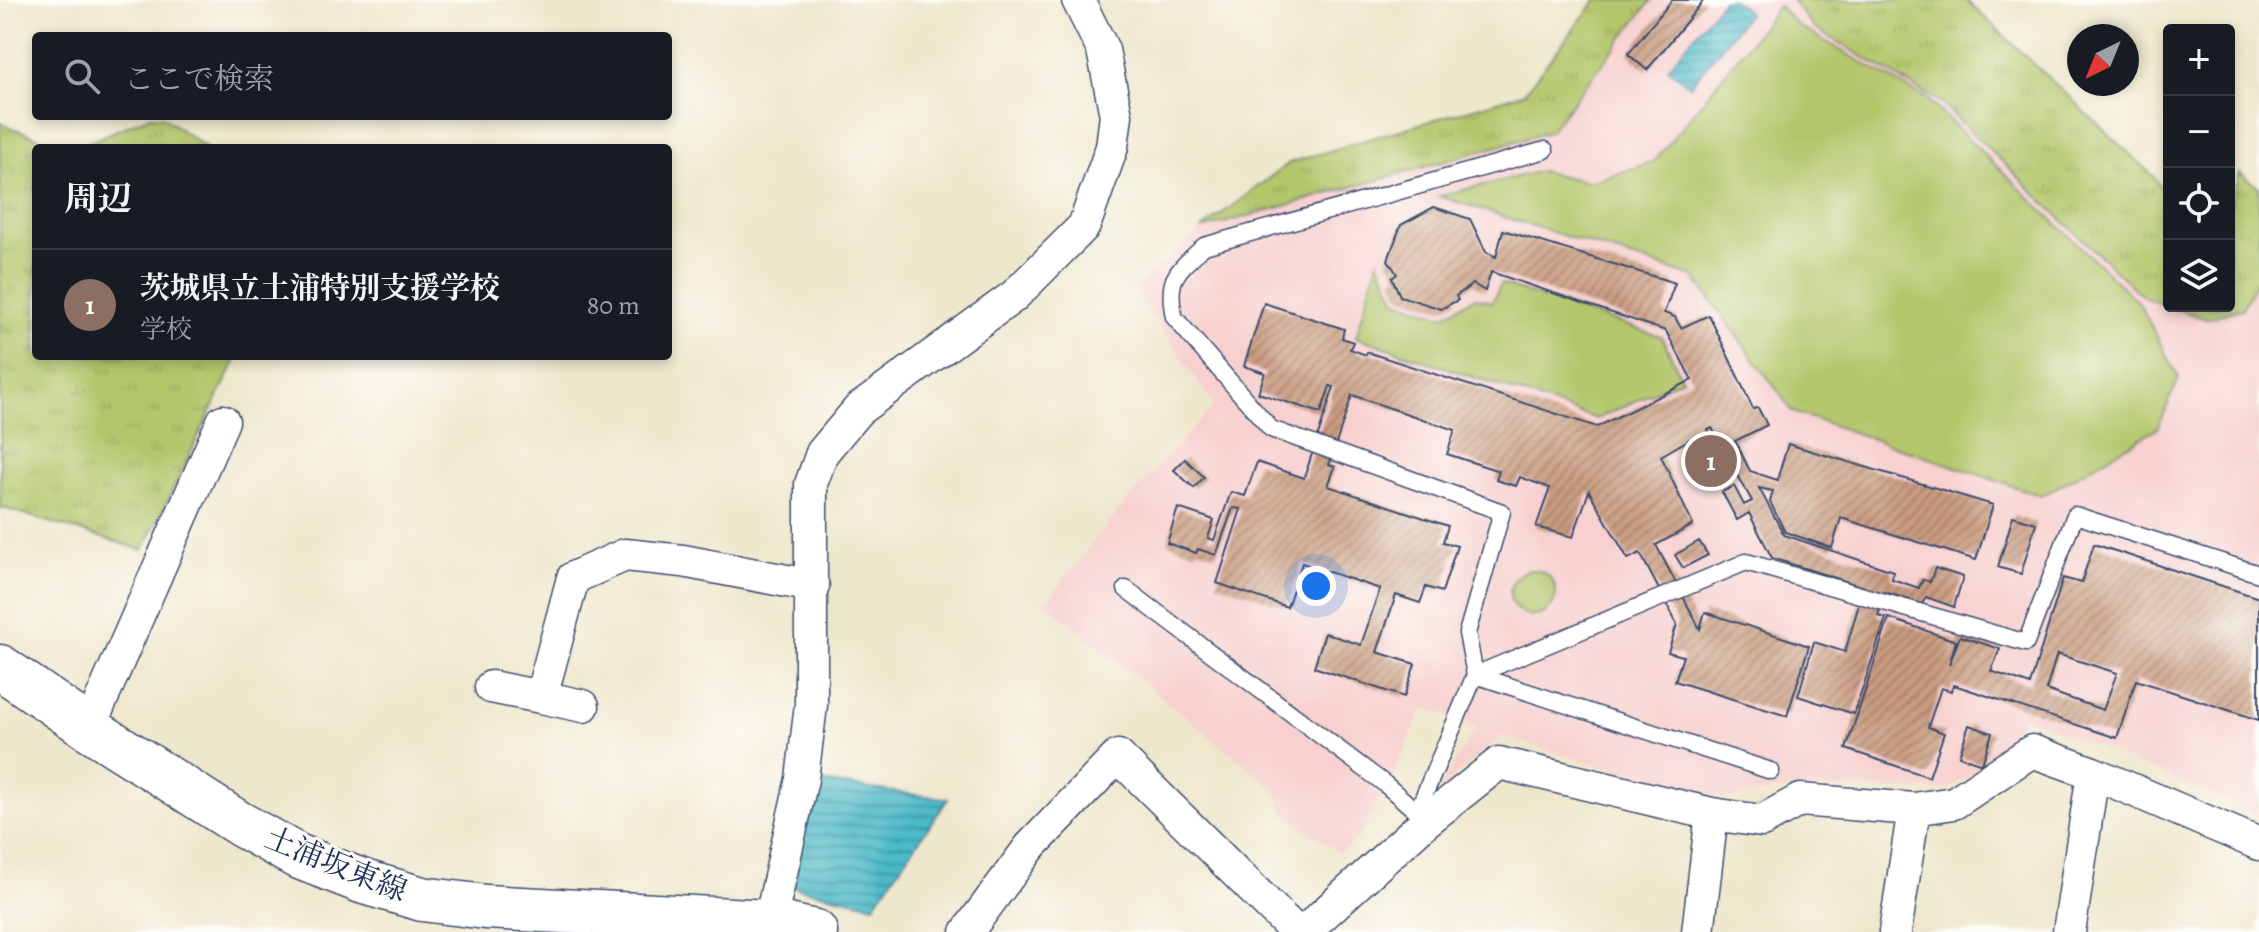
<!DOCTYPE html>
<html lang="ja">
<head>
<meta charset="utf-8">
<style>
	body { margin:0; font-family:Alegreya,"Noto Serif JP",serif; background:#242831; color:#f1f3f6 }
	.controls { position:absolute; right:24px; top:24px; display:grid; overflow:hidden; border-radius:8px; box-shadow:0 4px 12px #0003 }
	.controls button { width:72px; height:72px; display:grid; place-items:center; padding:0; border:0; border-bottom:2px solid #363941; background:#171b24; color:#f1f3f6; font:40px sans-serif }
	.compass { position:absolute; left:2067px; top:24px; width:72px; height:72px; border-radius:50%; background:#171b24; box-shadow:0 4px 12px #0003; rotate:223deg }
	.you { position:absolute; left:1316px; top:586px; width:28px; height:28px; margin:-20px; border:6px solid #fff; border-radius:50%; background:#1a73e8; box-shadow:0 0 0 12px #1a73e833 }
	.badge { display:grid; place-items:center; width:52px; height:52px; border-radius:50%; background:#0f766e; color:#fff; font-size:26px; font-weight:700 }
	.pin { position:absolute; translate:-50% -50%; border:4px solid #fff; box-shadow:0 2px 8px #0006 }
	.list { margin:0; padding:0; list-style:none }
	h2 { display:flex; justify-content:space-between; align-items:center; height:104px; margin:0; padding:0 32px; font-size:34px }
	h2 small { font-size:26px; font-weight:400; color:#9ea1a6 }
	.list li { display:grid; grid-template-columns:52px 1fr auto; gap:24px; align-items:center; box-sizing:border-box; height:112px; padding:0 32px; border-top:2px solid #363941 }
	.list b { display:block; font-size:30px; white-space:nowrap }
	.list p { margin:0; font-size:26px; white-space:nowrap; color:#9ea1a6 }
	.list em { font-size:26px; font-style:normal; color:#9ea1a6 }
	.icon { flex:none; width:44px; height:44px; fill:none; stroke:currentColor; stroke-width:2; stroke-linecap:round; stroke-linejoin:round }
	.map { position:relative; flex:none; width:2259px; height:932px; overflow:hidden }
	.search { position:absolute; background:#171b24; box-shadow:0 4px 12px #0003; left:32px; top:32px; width:640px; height:88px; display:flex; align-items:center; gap:20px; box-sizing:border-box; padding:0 28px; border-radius:8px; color:#9ea1a6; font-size:30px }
	.panel { position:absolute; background:#171b24; box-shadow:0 4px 12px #0003; left:32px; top:144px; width:640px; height:216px; border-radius:8px }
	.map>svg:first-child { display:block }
	.built { fill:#f7d0cf }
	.grass { fill:url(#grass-tufts); stroke:#677a64; stroke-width:2 }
	.garden { fill:#b3c66a; stroke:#677a64; stroke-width:2 }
	.water { fill:url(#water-rules); stroke:#347492; stroke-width:2 }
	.building { fill:url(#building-hatch); fill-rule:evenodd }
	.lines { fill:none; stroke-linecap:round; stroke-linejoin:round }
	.lane-casing { stroke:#3b4b6e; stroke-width:19 }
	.street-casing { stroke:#3b4b6e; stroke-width:35 }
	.secondary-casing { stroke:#3b4b6e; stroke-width:47 }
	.lane { stroke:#fff; stroke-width:16 }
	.street { stroke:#fff; stroke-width:32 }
	.secondary { stroke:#fff; stroke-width:44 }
	.labels { text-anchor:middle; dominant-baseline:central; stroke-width:6; stroke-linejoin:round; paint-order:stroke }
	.street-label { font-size:30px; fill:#1b2f5e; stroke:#fdfcf7 }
</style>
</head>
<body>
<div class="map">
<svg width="2259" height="932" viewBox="0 0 2259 932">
	<defs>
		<pattern id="grass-tufts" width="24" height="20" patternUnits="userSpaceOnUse" patternTransform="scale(2)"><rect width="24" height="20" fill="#b3c66a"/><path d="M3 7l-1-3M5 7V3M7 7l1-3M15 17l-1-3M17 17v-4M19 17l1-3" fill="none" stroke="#99aa5e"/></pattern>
		<pattern id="water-rules" width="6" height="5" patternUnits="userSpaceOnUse" patternTransform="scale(2)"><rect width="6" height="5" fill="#4cb9c7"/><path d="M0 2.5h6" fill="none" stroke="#3e97a5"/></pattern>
		<pattern id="building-hatch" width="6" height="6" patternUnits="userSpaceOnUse" patternTransform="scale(2)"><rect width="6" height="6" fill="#c99b7f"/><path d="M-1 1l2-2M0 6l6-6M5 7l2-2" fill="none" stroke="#a27f6b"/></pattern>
	</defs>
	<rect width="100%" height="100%" fill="#fdfcf7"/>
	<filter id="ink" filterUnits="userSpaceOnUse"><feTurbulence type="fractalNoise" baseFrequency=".0125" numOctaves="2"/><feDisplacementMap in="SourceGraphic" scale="16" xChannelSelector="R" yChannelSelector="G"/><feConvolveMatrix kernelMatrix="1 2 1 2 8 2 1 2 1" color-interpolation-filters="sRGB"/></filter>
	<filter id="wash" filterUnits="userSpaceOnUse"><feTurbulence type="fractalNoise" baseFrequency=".006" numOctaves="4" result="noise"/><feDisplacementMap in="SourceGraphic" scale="32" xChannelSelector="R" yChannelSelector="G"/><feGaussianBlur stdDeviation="1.8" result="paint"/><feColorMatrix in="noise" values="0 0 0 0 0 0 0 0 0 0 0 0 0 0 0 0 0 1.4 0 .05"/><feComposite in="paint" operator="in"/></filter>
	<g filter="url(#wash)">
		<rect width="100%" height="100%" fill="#efe7cc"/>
		<path class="built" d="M1596,0h370l187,176 16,23v107h60v-97l11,-36 19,15v627l-236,-99 -13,35 -64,39 -150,-2 -81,13 -213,-65 -62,52 36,-61 -52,-20 -29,64 -38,68 -17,14 -54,-37 -11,-27 -230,-186 68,-86 101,-112 -80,-117 68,-59 87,-66 235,-70z"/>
		<path class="grass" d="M1596,0h56l-103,132 -347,97 87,-66 235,-70z
			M1792,0h174l187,176 16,23v107h60v-97l11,-36 19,15v88l-17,33 -37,10 -62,-22 -202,-194 -127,-75z
			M150,116h12l44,32h-131z
			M0,123l65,25h-29v208h202l-95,194 -143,-43z"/>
		<path class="garden" d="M1779,6l19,20 129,73 212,204 40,75 -21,50 -116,68 -249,-84 -99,-135 -255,-81 102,-25 48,11 65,-20z
			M1378,261l18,39 47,16 32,-19 17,5 9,-18 161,53 20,42 -85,40 -241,-82z
			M1510 593a23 23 0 1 1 46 0a23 23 0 1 1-46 0Z"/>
		<path class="water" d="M1723,0h10l16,13 -59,73 -22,-18z
			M813,781l135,18 -74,106 -81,-18z"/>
		<g id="blocks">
			<path class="building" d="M1672,0h32l-57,70 -19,-16z
				M1434,207l36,12 16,33 10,5 7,-27 172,53 -11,30 11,4 6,11 28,-13 44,94 5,-1 9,17 -32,16 15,30 27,9 11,-36 205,61 -17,55 -135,-42 -9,30 -47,-16 -15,-30 3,-11 -14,-3 25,47 109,36 -1,8 27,9 4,-9 7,3 5,-14 28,9 -9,30 -28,-10 -4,7 -37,-12 -7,24 8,2 -32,96 -56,-18 16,-54 31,10 19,-65 -92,-29 -23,-45 -12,7 -15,-28 12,-6 10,19 8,-4 -40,-73 -4,2 7,18 -10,5 -10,-17 -34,20 32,69 -37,20 44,84 5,-17 104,34 -22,70 -112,-35 8,-25 -15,-4 9,-28 -37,-71 -12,6 -39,-68 -16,46 -37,-10 14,-39 -30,-11 -4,9 -20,-6 3,-9 -52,-17 8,-24 -103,-35 -23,70 6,2 -7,19 120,40 -5,16 14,4 -15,46 -16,-5 -6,16 -24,-8 -19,57 38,12 -11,33 -90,-30 11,-34 36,12 19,-56 -78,-26 -15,44 -70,-24 24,-74 -8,-1 -17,47 -18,-6 -2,4 -29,-10 11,-35 36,12 -6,18 6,2 17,-48 14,4 12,-34 47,16 30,-91 -4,-1 -9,27 -63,-20 7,-20 -21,-7 20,-63 80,26 -2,9 11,4 -3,7 16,6 1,-3 230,75 95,-47 -26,-49 -175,-59 -6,19 -12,-7 -17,12 2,4 -17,9 -41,-13 -8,-18 5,-4 -9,-14 13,-35z
				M1185,459l19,18 -10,11 -20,-18z
				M2013,516l23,7 -15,51 -23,-7z
				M1699,541l9,14 -25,13 -8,-13z
				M2094,544l165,54v122l-123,-40 -19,58 -163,-53 -3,6 -10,-3 -13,39 16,6 -15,44 -83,-28 43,-131 67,23 -7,24 11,-29 40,13 -9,22 39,14 33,-107 18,5zM2057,654l60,19 -14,37 -57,-20z
				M1969,725l23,8 -10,31 -23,-8z"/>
		</g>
	</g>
	<g filter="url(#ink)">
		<use href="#blocks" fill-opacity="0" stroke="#3b4b6e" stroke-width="2"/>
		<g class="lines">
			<g class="lane-casing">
				<path id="lane" d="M1126,589l259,195 32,28
					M1475,675l271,-113 280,81 49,-128 184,59
					M1475,675l296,96
					M1425,822l-8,-10 58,-137 -8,-42 35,-121 -231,-83 -97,-112c-8,-41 3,-45 30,-71l341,-96"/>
			</g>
			<g class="street-casing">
				<path id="street" d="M491,687l50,10 32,-119 52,-23 58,6 130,25
					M541,697l42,9
					M89,728l134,-307
					M770,922l32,-143 9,-74v-221l11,-31 36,-43 156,-114 70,-70 28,-79 4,-32 -13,-65 -25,-50
					M967,932l63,-85 88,-91 178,176
					M1304,932l121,-110 74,-59 213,51 50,7 38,-21 114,9 40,-6 78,-52 61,22 166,71
					M1698,932l14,-118
					M1895,932l19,-123
					M2069,932l24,-159"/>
			</g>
			<g class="secondary-casing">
				<path id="secondary" d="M0,667l89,61 151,96 57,32 67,26 58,17 64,8 284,15 45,10"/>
			</g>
			<use href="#lane" class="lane"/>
			<use href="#street" class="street"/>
			<use href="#secondary" class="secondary"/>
		</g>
	</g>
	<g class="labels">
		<g class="street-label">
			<text transform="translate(336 864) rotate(22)">土浦坂東線</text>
		</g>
	</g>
</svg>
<div class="controls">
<button>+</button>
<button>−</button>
<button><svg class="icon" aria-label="locate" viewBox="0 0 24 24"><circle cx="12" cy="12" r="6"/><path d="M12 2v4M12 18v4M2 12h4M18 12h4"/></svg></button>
<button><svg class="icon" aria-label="layers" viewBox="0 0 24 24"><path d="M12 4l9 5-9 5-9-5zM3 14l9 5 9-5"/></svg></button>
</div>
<svg class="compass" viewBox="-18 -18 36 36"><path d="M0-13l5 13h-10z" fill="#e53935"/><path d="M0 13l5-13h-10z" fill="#9ea1a6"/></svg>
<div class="you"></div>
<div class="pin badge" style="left:1711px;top:461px;background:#8d6e63">1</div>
<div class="search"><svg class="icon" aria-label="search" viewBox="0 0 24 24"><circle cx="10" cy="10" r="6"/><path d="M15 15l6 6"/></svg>ここで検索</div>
<section class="panel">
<h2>周辺<small></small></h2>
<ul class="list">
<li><span class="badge" style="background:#8d6e63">1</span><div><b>茨城県立土浦特別支援学校</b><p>学校</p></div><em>80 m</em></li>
</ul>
</section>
</div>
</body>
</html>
